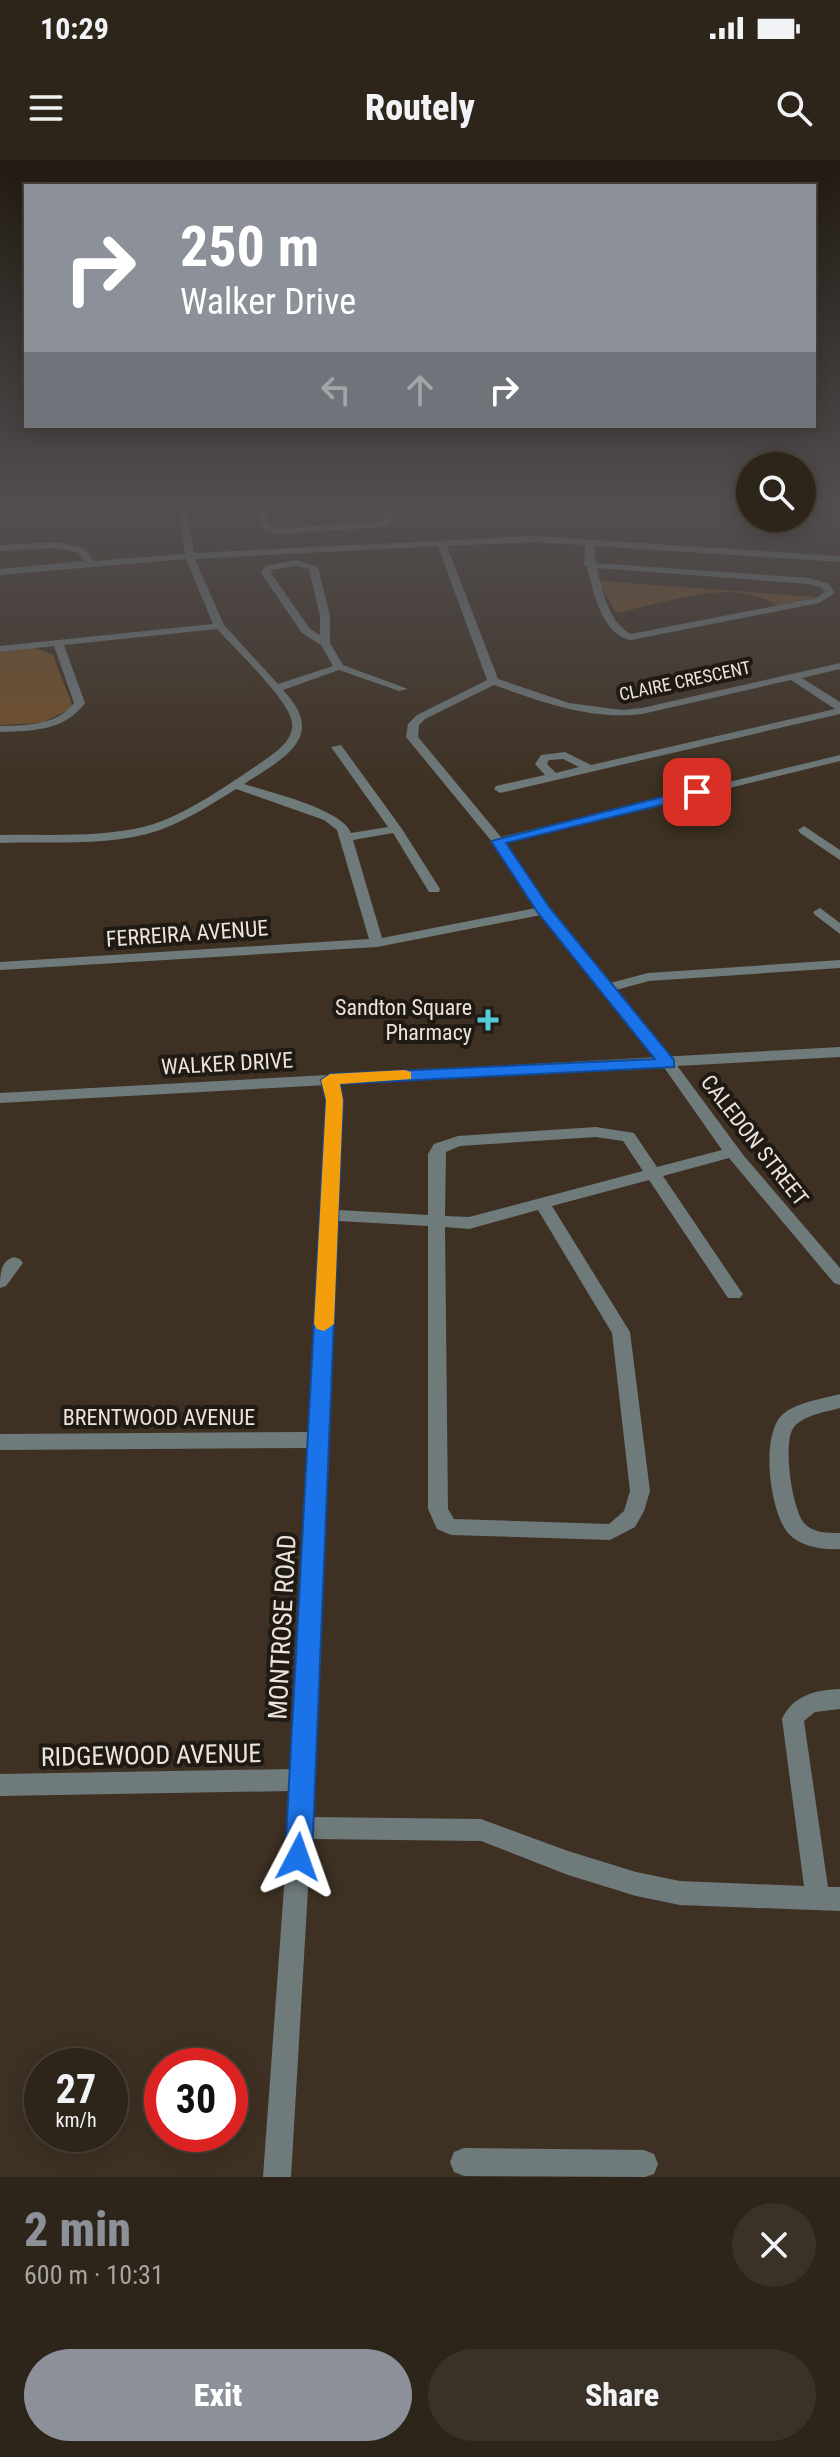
<!DOCTYPE html>
<meta charset="utf-8">
<style>
body{margin:0;font-family:"Roboto Condensed",sans-serif;background:#3a3127;color:#f1f3f6;height:100vh;display:flex;flex-direction:column;font-size:30px;white-space:nowrap}
*{box-sizing:border-box;margin:0}
p{font-size:26px;color:#a7a5a2}
.icon{flex:none;width:44px;height:44px;fill:none;stroke:currentColor;stroke-width:2;stroke-linecap:round;stroke-linejoin:round}
.map{position:relative;height:2017px;overflow:hidden}
.drawer{display:flex;flex-direction:column;background:#2e251a;flex:1}
.drawer>*{flex:none}
.banner{position:absolute;left:24px;top:24px;width:792px;height:244px;border-radius:0px;box-shadow:0 4px 20px #0003,0 0 0 2px #494239;background:#8c9099;color:#fff;overflow:hidden}
.fabs{position:absolute;left:736px;top:292px;display:grid;gap:16px}
.fabs a{display:grid;place-items:center;width:80px;height:80px;border-radius:50%;background:#2e251a;box-shadow:0 4px 20px #0003,0 0 0 2px #494239;font-size:40px}
.speed{position:absolute;left:24px;top:1888px;display:flex;gap:16px;font-size:40px;font-weight:700;text-align:center}
.speed>*{display:grid;place-content:center;width:104px;height:104px;border-radius:50%;background:#2e251a;box-shadow:0 4px 20px #0003,0 0 0 2px #494239;line-height:1}
.speed small{font-size:20px;font-weight:400}
.speed .limit{border:12px solid #d22;background:#fff;color:#111}
.pin{position:absolute;display:grid;place-items:center;width:68px;height:68px;color:#fff;margin:-34px;border-radius:16px;box-shadow:0 4px 12px #0006}
.me{position:absolute;width:88px;margin:-44px;rotate:4deg;stroke-linejoin:round;filter:drop-shadow(0 0 6px #0008)}
.turn{display:flex;align-items:center;gap:28px;height:168px;padding:0 24px;font-size:36px}
.turn .icon{width:104px;height:104px;stroke-width:2.5}
.turn b{display:block;font-size:56px;line-height:68px}
.lanes{display:flex;align-items:center;height:76px;padding:0 24px;background:#0003;justify-content:center;gap:40px;direction:ltr}
.lanes .off{opacity:.35}
.round{display:grid;place-items:center;flex:none;width:84px;height:84px;border-radius:42px;background:#3a3127}
.head{display:flex;align-items:center;justify-content:space-between;height:136px;padding:0 24px}
h1{font-size:48px;font-weight:800;line-height:60px;color:#8c9099}
.primary-button{display:flex;gap:16px;margin-top:auto;padding:16px 24px}
.primary-button a{flex:1;height:92px;border-radius:48px;background:#8c9099;color:#fff;font-size:32px;font-weight:800;line-height:92px;text-align:center}
.primary-button a+a{background:#3a3127;color:#f1f3f6}
.status{display:flex;justify-content:space-between;align-items:center;height:56px;padding:0 40px;background:#2e251a;direction:ltr}
.status svg{height:22px;fill:currentColor}
header{display:flex;justify-content:space-between;align-items:center;height:104px;padding:0 24px;background:#2e251a;font-size:36px;font-weight:800}
.map>svg:first-child{display:block}
.green{fill:#745028}
.lines{fill:none;stroke-linecap:round;stroke-linejoin:round}
.minor{fill:#6f7a7b;fill-rule:evenodd}
.tertiary{fill:#6f7a7b;fill-rule:evenodd}
.route{fill:#1a73e8;stroke:#114b97;stroke-width:2}
.slow{fill:#f59e0b}
.poi-dot{fill:#52ccd6;stroke:#201a14;stroke-width:3}
.labels{text-anchor:middle;stroke-width:8;stroke-linejoin:round;paint-order:stroke}
.far-street-label{font-size:18px;fill:#ece3da;stroke:#201a14}
.street-label{font-size:22px;fill:#ece3da;stroke:#201a14}
.poi-label{font-size:22px;fill:#ece3da;stroke:#201a14;text-anchor:end}
.near-street-label{font-size:26px;fill:#ece3da;stroke:#201a14}
</style>
<div class="status"><b>10:29</b><svg viewBox="0 0 49 12"><path d="M0 12V9h3v3zM5 12V6h3v6zM10 12V3h3v9zM15 12V0h3v12zM26 1h20v11H26zM47 4h2v5h-2z"/></svg></div>
<header><svg class="icon" aria-label="menu" viewBox="0 0 24 24"><path d="M4 6h16M4 12h16M4 18h16"/></svg>Routely<svg class="icon" aria-label="search" viewBox="0 0 24 24"><circle cx="10" cy="10" r="6"/><path d="M15 15l6 6"/></svg></header>
<div class="map">
<svg width="840" height="2017" viewBox="0 0 840 2017">
<rect width="100%" height="100%" fill="#3e3123"/>
<path class="green" d="M598,421l220,16 -40,9c-46,-30 -111,-3 -162,7z
M36,488l17,7 19,49 -2,5 -28,14 -42,2v-73z"/>
<g class="lines">
<path class="minor" d="M178,347h8l8,46 340,-17 306,20v6l-246,-16 2,17 214,15 19,6 6,9 -16,10 -188,37c-29,-5 -38,-48 -44,-73l-3,-2 1,-20 -51,-3 -87,4 51,133 71,24 53,7 20,-2 198,-45v6l-38,9 38,24v12l-340,79 -6,-4 2,-3 49,-11 -10,-11 6,-9 24,-3 26,13 244,-56 -44,-29 -149,34c-53,6 -99,-12 -148,-29l-69,34 -6,6 -1,12 83,100 339,-82v6l-335,82 44,65 61,75 38,-10 192,-13v8l-191,13 -33,9 57,70 71,96 96,112v17l-6,-2 -105,-125 -66,18 77,114 3,4 -3,4h-12l-79,-118 -97,26 78,126 20,159 -6,20 -9,16 -25,13 -159,-5 -14,-6 -9,-20v-283l-90,-5 -26,596 169,2 87,32 68,21 44,9 124,5 -22,-167c11,-24 34,-29 58,-30v20l-25,3 -11,9 24,166h12v24l-160,-6 -44,-9 -68,-21 -87,-34 -170,-2 -20,338h-28l28,-386 -291,5v-22l292,-5 17,-321 -309,2v-16l310,-2 17,-332 -5,-20 3,-3h10l8,23 -5,110 90,5v-61l6,-10 24,-8 138,-9 38,6 23,34 65,-17 -59,-84 -122,-151 -164,32 -377,23v-8l369,-23 -32,-109 -13,-10 -88,-31c-24,15 -49,31 -76,41 -50,17 -108,11 -160,13v-8c48,-1 100,3 147,-9 37,-10 81,-41 112,-62 14,-10 35,-22 33,-41 -1,-21 -58,-75 -75,-94l-153,16 21,58c-21,28 -52,28 -85,29v-6c28,-1 56,0 74,-23l-20,-57 -54,6v-6l213,-22 -27,-65 -186,16v-6l84,-8 -5,-8 -22,-5 -57,3v-6l57,-3 29,7 7,12 92,-7zM438,386l49,134 -70,35 -9,9 -2,13 87,106 43,65 -154,30 -29,-98 40,-7 36,59h10l1,-3 -38,-60 -61,-84 -10,2 57,80 -37,6c-9,-24 -82,-41 -107,-49 40,-26 84,-47 39,-94l56,-20 60,21 9,-2 -65,-24 -13,-22v-27l-12,-49 -22,-7 -31,6 -4,7 41,60 19,12 12,21 -55,18 -54,-59 -29,-66zM296,406l13,3 11,47v19l-10,-6 -39,-56 1,-3zM597,408l212,16 13,4 3,4 -9,6 -185,36c-21,-10 -29,-43 -34,-66zM563,599l16,8 -23,6 -9,-9 2,-4zM596,977l27,4 20,30 -174,46 -24,-1 1,-64 14,-6zM538,1050l74,123 18,158 -6,20 -15,13 -155,-5 -6,-10 -3,-282 24,2z
M257,347h8l3,18 9,3 105,-6 3,-15h8v13l-8,7 -108,7 -16,-5z
M804,666l36,24v10l-40,-27 -2,-3z
M820,748l20,15v11l-25,-19 -2,-3z
M14,1097l6,2 3,4 -17,23 -6,2c0,-13 0,-27 14,-31z
M840,1234v14c-14,4 -36,7 -46,19 -12,14 -2,84 11,97 9,9 22,9 35,9v16c-17,1 -40,-2 -52,-16 -18,-21 -28,-97 -6,-118 14,-13 40,-16 58,-21z
M464,1988l180,2 10,4 4,10 -4,10 -9,3 -181,-1 -10,-4 -4,-10 4,-10z"/>
<path class="tertiary" d="M840,887v10l-840,46v-10z"/>
</g>
<linearGradient id="sky" x2="0" y2="1"><stop stop-color="#221b13"/><stop offset="0.55" stop-color="#524e50"/><stop offset="1" stop-color="#524e50" stop-opacity="0"/></linearGradient>
<rect width="840" height="629" fill="url(#sky)"/>
<path class="route" d="M697,628l7,4 -2,3 -196,48 43,64 125,153v7l-334,17 3,16 -31,757 -4,9 -10,4 -9,-4 -4,-9 41,-757 -5,-20 9,-6 325,-15 -117,-146 -47,-72z"/>
<path class="slow" d="M405,910l6,2v7l-71,5 3,16 -9,224 -10,7 -7,-2 -3,-5 12,-224 -5,-20 9,-6z"/>
<path class="poi-dot" d="M484 848h8v8h8v8h-8v8h-8v-8h-8v-8h8z"/>
<g class="labels">
<g class="far-street-label">
<text transform="translate(685 521) rotate(-12)" y="6">CLAIRE CRESCENT</text>
</g>
<g class="street-label">
<text transform="translate(187 773) rotate(-4)" y="8">FERREIRA AVENUE</text>
<text transform="translate(227 903) rotate(-3)" y="8">WALKER DRIVE</text>
<text transform="translate(755 980) rotate(52)" y="8">CALEDON STREET</text>
<text x="159" y="1265">BRENTWOOD AVENUE</text>
</g>
<g class="poi-label">
<text x="472" y="855">Sandton Square<tspan x="472" dy="25">Pharmacy</tspan></text>
</g>
<g class="near-street-label">
<text transform="translate(282 1467) rotate(-87)" y="9">MONTROSE ROAD</text>
<text transform="translate(151 1595) rotate(-1)" y="9">RIDGEWOOD AVENUE</text>
</g>
</g>
</svg>
<div class="fabs">
<a><svg class="icon" aria-label="search" viewBox="0 0 24 24"><circle cx="10" cy="10" r="6"/><path d="M15 15l6 6"/></svg></a>
</div>
<div class="speed"><div>27<small>km/h</small></div><div class="limit">30</div></div>
<div class="pin" style="left:697px;top:632px;background:#d93025"><svg class="icon" aria-label="arrive" viewBox="0 0 24 24"><path d="M6 21V4h12l-3 4 3 4H6"/></svg></div>
<svg class="me" style="left:298px;top:1697px" viewBox="-20 -20 40 40"><path d="M0-17L14 15 0 8-14 15z" fill="#1a73e8" stroke="#fff" stroke-width="4"/></svg>
<div class="banner">
<div class="turn"><svg class="icon" aria-label="right" viewBox="0 0 24 24"><path d="M7 20v-9h11M14 6l5 5-5 5"/></svg><div><b>250 m</b>Walker Drive</div></div>
<div class="lanes"><svg class="icon off" aria-label="left" viewBox="0 0 24 24"><path d="M17 20v-9H6M10 6l-5 5 5 5"/></svg><svg class="icon off" aria-label="ahead" viewBox="0 0 24 24"><path d="M12 20V5M6 11l6-6 6 6"/></svg><svg class="icon" aria-label="right" viewBox="0 0 24 24"><path d="M7 20v-9h11M14 6l5 5-5 5"/></svg></div>
</div>
</div>
<section class="drawer">
<div class="head"><div><h1>2 min</h1><p>600 m · 10:31</p></div><a class="round"><svg class="icon" aria-label="close" viewBox="0 0 24 24"><path d="M6 6l12 12M18 6L6 18"/></svg></a></div>
<div class="primary-button"><a>Exit</a><a>Share</a></div>
</section>
